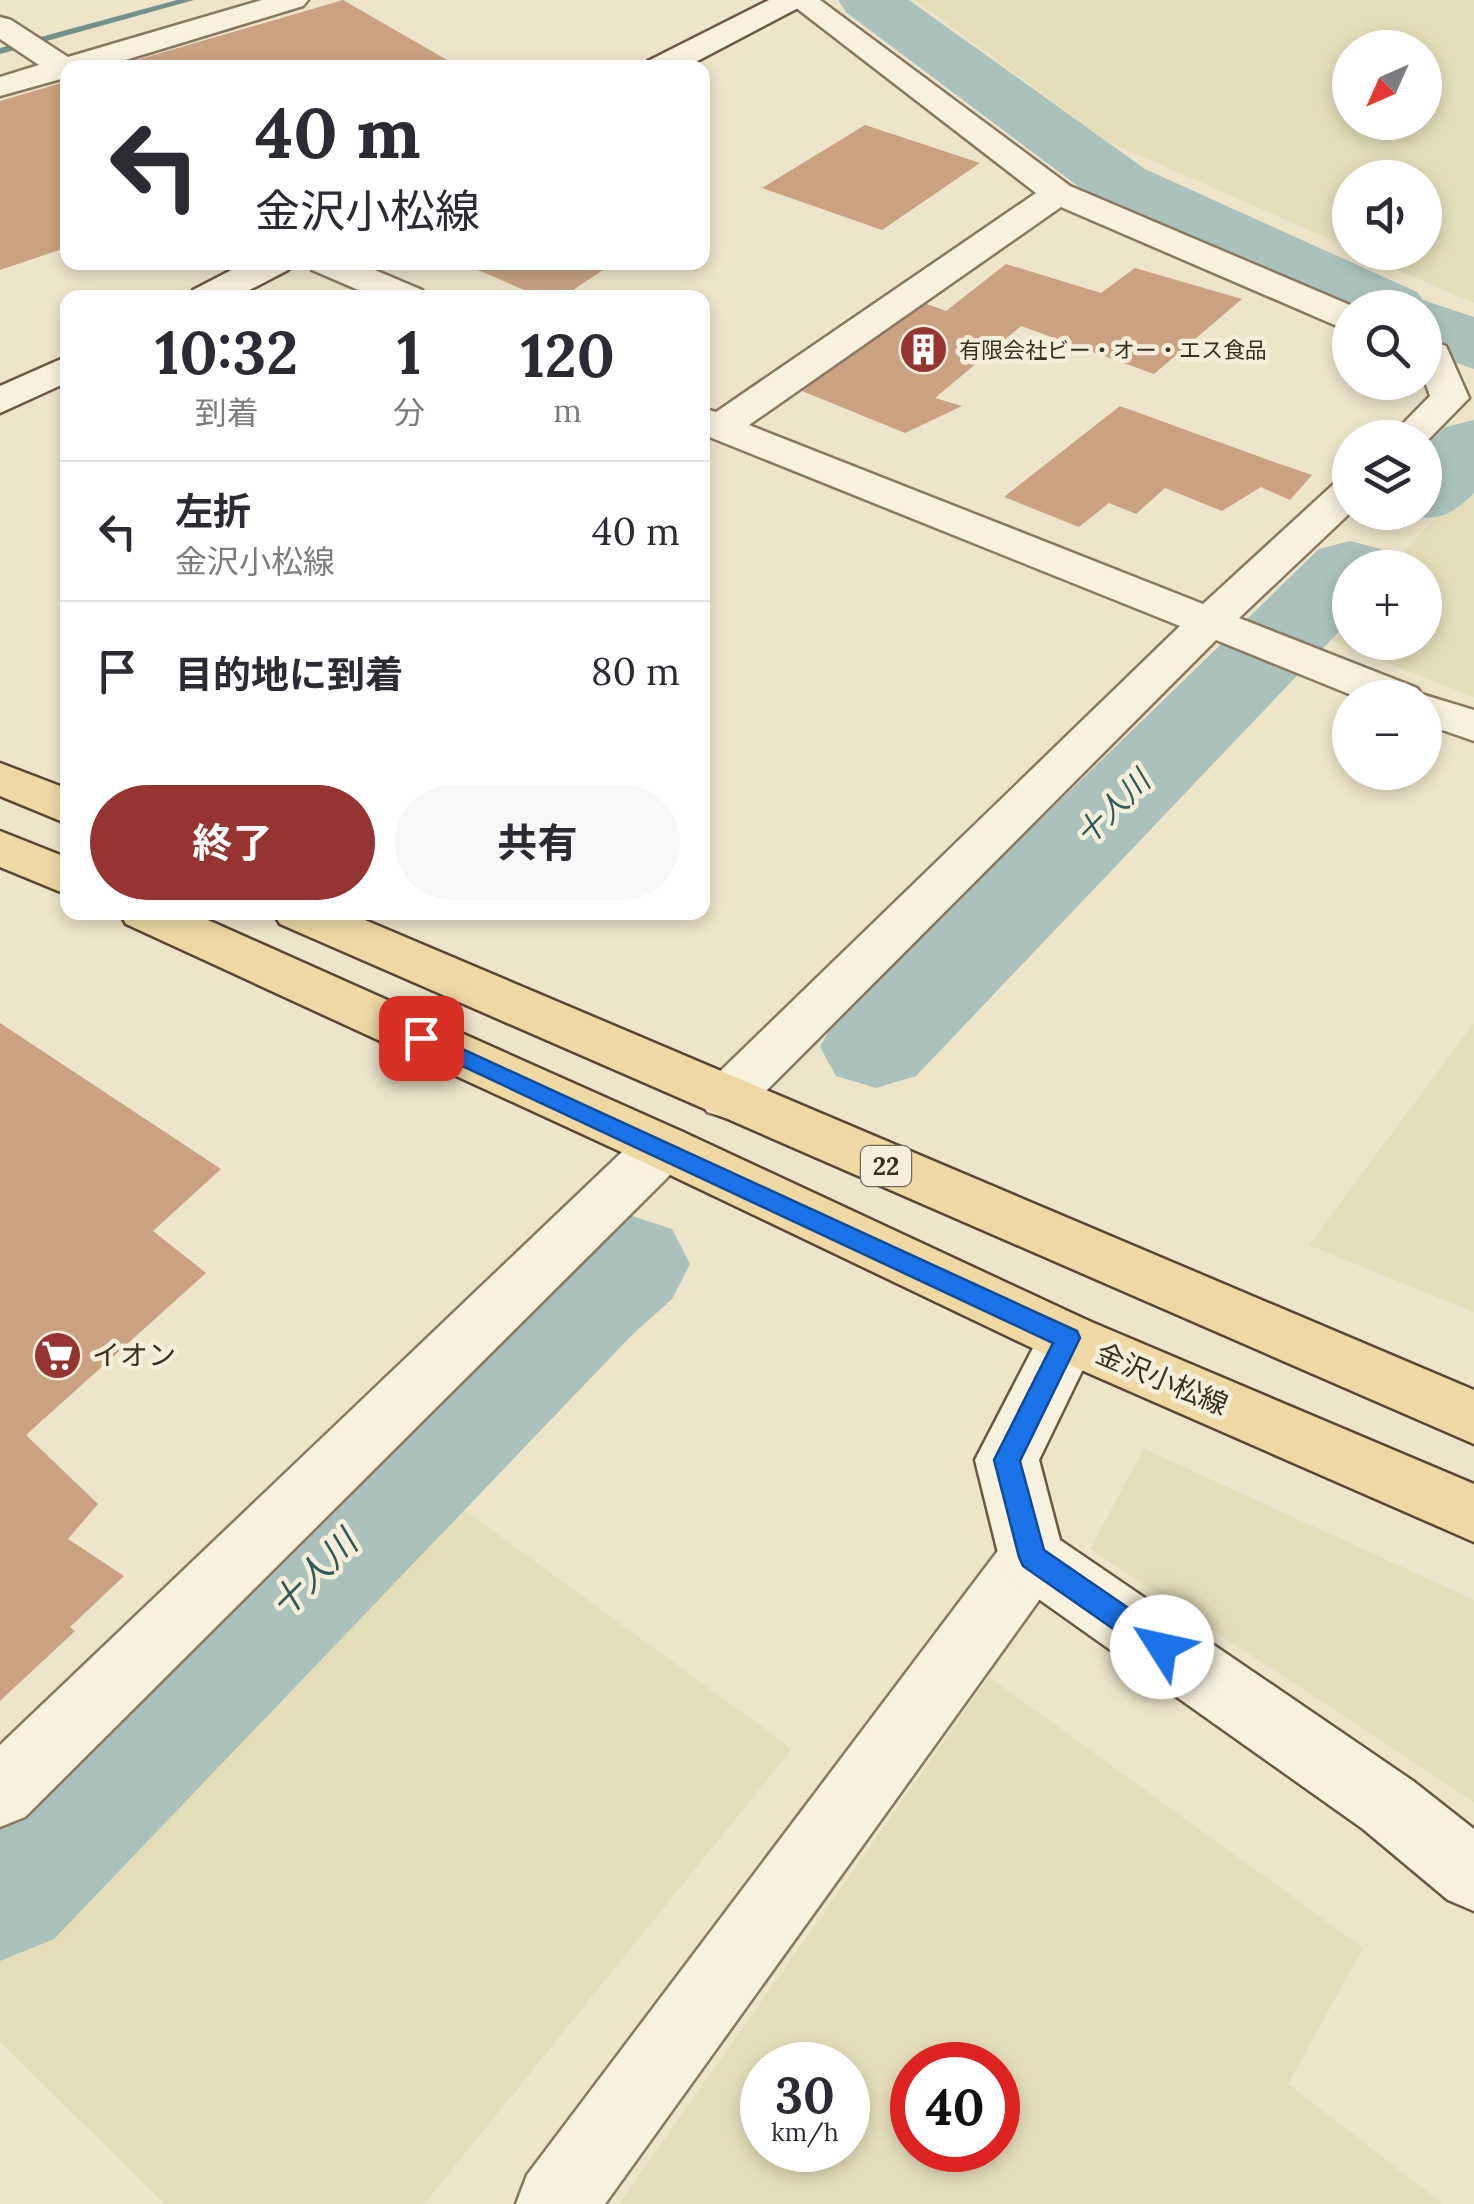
<!DOCTYPE html>
<html lang="ja">
<meta charset="utf-8">
<style>
body{margin:0;font-family:Lora,"Noto Sans JP",serif;background:#f7f7f7;color:#2b2b33;height:100vh;display:flex;flex-direction:column;font-size:38px;white-space:nowrap}
*{box-sizing:border-box;margin:0}
p{font-size:32px;color:#7c7c81}
.icon{flex:none;width:55px;height:55px;fill:none;stroke:currentColor;stroke-width:2;stroke-linecap:round;stroke-linejoin:round}
.map{position:relative;flex:1;overflow:hidden}
.sheet{position:absolute;left:60px;top:290px;width:650px;height:630px;display:flex;flex-direction:column;background:#fff;border-radius:20px;box-shadow:0 5px 15px #0003}
.sheet>*{flex:none}
.hud{position:absolute;left:60px;top:60px;width:650px;height:210px;border-radius:20px;box-shadow:0 5px 15px #0003;background:#fff;color:#2b2b33;overflow:hidden}
.needle{width:65px;rotate:225deg}
.fabs{position:absolute;left:1332px;top:30px;display:grid;gap:20px}
.fabs a{display:grid;place-items:center;width:110px;height:110px;border-radius:50%;background:#fff;box-shadow:0 5px 15px #0003;font-size:50px}
.speed{position:absolute;left:740px;top:2042px;display:flex;gap:20px;font-size:50px;font-weight:700;text-align:center}
.speed>*{display:grid;place-content:center;width:130px;height:130px;border-radius:50%;background:#fff;box-shadow:0 5px 15px #0003;line-height:1}
.speed small{font-size:25px;font-weight:400}
.speed .limit{border:15px solid #d22;background:#fff;color:#111}
.pin{position:absolute;display:grid;place-items:center;width:85px;height:85px;color:#fff;margin:-42px;border-radius:20px;box-shadow:0 5px 15px #0006}
.me{position:absolute;width:110px;margin:-55px;rotate:305deg;stroke-linejoin:round;filter:drop-shadow(0 0 8px #0008)}
.turn{display:flex;align-items:center;gap:35px;height:210px;padding:0 30px;font-size:45px}
.turn .icon{width:130px;height:130px;stroke-width:2.5}
.turn b{display:block;font-size:70px;line-height:85px}
.eta{display:flex;justify-content:space-evenly;align-items:center;height:170px;text-align:center}
.eta b{font-size:60px;font-weight:700;line-height:70px}
.action{display:flex;gap:20px;margin-top:auto;padding:20px 30px}
.action a{flex:1;height:115px;border-radius:60px;background:#963431;color:#fff;font-size:40px;font-weight:700;line-height:115px;text-align:center}
.action a+a{background:#f7f7f7;color:#2b2b33}
ul{padding:0;list-style:none}
li{display:flex;align-items:center;gap:30px;height:140px;padding:0 30px;border-top:2px solid #e1e1e2}
li div{flex:1}
li b{display:block;font-size:38px}
li em{font-style:normal}
.map>svg:first-child{display:block}
.farmland{fill:#e3ddb8;fill-rule:evenodd}
.lines{fill:none;stroke-linecap:round;stroke-linejoin:round}
.stream{fill:#71918a;fill-rule:evenodd}
.river{fill:#abc2bc;fill-rule:evenodd}
.building{fill:#caa282}
.street-casing{stroke:#8a775f;stroke-width:5}
.secondary-casing{stroke:#6c5842;stroke-width:5}
.primary-casing{stroke:#584533;stroke-width:5}
.street{fill:#f8f1de;fill-rule:evenodd}
.secondary{fill:#f8f1de;fill-rule:evenodd}
.primary{fill:#eed9a5;fill-rule:evenodd}
.route{fill:#1a73e8;stroke:#114b97;stroke-width:2.5}
.labels{text-anchor:middle;stroke-width:9;stroke-linejoin:round;paint-order:stroke}
.far-poi-label{font-size:22px;fill:#3b2f22;stroke:#f5eeda;text-anchor:start}
.shield{fill:#f5eeda;stroke:#736859;stroke-width:2.5}
.shield-label{font-size:25px;font-weight:bold;fill:#3b2f22}
.poi-label{font-size:28px;fill:#3b2f22;stroke:#f5eeda;text-anchor:start}
.street-label{font-size:28px;fill:#3b2f22;stroke:#f5eeda}
.water-label{font-size:30px;font-style:italic;fill:#325a58;stroke:#f5eeda}
.near-water-label{font-size:35px;font-style:italic;fill:#325a58;stroke:#f5eeda}
</style>
<div class="map">
<svg width="1474" height="2204" viewBox="0 0 1474 2204">
<rect width="100%" height="100%" fill="#ede4ca"/>
<path class="farmland" d="M915,0h559v303l-115,-50 66,-1v-74h-75v70l-243,-107zM1350,48h75v74h-75z
M1474,477v220l-151,-60 27,-29v34h75v-74l-36,-1z
M1474,1023v289l-165,-67z
M1144,1449l330,151v202l-384,-253z
M449,1499l343,250 -368,455h-259l-165,-162v-86z
M989,1677l374,271 -75,136 155,120h-824zM762,2065h86v85h-86zM998,2065v85h-86v-85z"/>
<g class="lines">
<path class="stream" d="M177,0h17l-194,54v-6z"/>
<path class="river" d="M838,0h71l236,169 272,123 6,8 51,17v52l-49,-17v-44h-75v10l-255,-119 -248,-186z
M1474,420v73c-27,27 -41,29 -78,19h29v-65l20,-20z
M1350,541l31,8 13,19h-44v52l-434,456 -40,12 -40,-12 -16,-29 16,-29 483,-469z
M629,1215l43,14 18,35 -18,35 -40,36 -578,604 -54,22v-181l544,-515 42,-36z"/>
</g>
<path class="building" d="M343,0l118,68h-344l-1,-2z
M68,81v166l-68,23v-169z
M865,125l115,38 -98,67 -120,-42z
M459,262h156l-54,36h-18z
M1006,264l95,29 34,-25 107,31 -88,75 -133,-48 -86,72 27,8 -57,27 -103,-42 117,-90 27,10z
M1120,406l157,57 35,12 -22,25 -29,-13 -39,24 -57,-23 -29,26 -27,-11 -30,24 -75,-30z
M0,1023l221,146 -68,62 53,42 -180,162 72,69 -30,35 56,37 -54,51 5,4 -75,70z"/>
<g class="lines">
<defs>
<path id="street" d="M262,0h46l-5,6 -204,62h-31v9l-68,19v-19l39,-12 -39,-26v-22l11,3 57,37z
M786,0h34l250,186 287,122h-7v21l-13,-3 -276,-119 -312,218 454,179 133,-122 14,-3 1,33 -112,106 178,70 4,6 53,16v31l-49,-17v-26h-66l-143,-58 -471,472 -19,6 -19,-6 -8,-14 8,-14 473,-458 -478,-192v-26l14,4 320,-219z
M308,262h48l66,28 5,8h-50l-65,-28z
M1425,339l21,7 23,52 -44,45v-5h-36l41,-42 -5,-14z
M663,1126l20,6 8,15 -8,15 -658,655 -25,10v-82l643,-613z
M1032,1528l23,8 10,21 -10,21 -450,626h-89l11,-29 482,-639z"/>
<path id="secondary" d="M769,0h38l-5,6 -118,62h-40l4,-7z
M247,262h45l-4,8 -54,28h-46l5,-8z
M68,356v26l-68,31v-27z
M1068,1313l21,8 9,17 -59,122 21,80 353,241 61,48v82l-26,-11 -85,-71 -354,-251 -10,-21 -24,-97 72,-139z"/>
<path id="primary" d="M0,763l68,26v35l-68,-28z
M0,831l68,27v37l-68,-28z
M119,912h71l493,220 406,189 385,163v58l-427,-187 -404,-193 -517,-238z
M273,912h73l1128,478v54l-1194,-520z"/>
</defs>
<use href="#street" class="street-casing"/>
<use href="#secondary" class="secondary-casing"/>
<use href="#primary" class="primary-casing"/>
<use href="#street" class="street"/>
<use href="#secondary" class="secondary"/>
<use href="#primary" class="primary"/>
</g>
<path class="route" d="M421,1030l656,301 3,7 -60,123 24,89 128,88 4,9 -4,9 -10,4 -10,-4 -129,-90 -4,-9 -25,-97 59,-117 -640,-300 -3,-5z"/>
<defs>
<symbol id="building-disc" viewBox="-11 -11 22 22"><circle r="9.5" fill="#963431" stroke="#f5eeda"/><path d="M-4-6H4V6H1V3H-1V6H-4ZM-2.5-4.3h1.7v1.8h-1.7ZM.8-4.3h1.7v1.8H.8ZM-2.5-1h1.7V.8h-1.7ZM.8-1h1.7V.8H.8Z" fill="#fff"/></symbol>
<symbol id="supermarket-disc" viewBox="-11 -11 22 22"><circle r="9.5" fill="#963431" stroke="#f5eeda"/><path d="M-6-5.5h2.5l.6 2H6L4.5 2H-2.5L-4.4-4H-6ZM-1.5 3.2a1.3 1.3 0 1 0 .1 0ZM3 3.2a1.3 1.3 0 1 0 .1 0Z" fill="#fff"/></symbol>
</defs>
<g fill-rule="evenodd">
<use href="#building-disc" x="896" y="322" width="55" height="55"/>
<use href="#supermarket-disc" x="30" y="1328" width="55" height="55"/>
</g>
<g class="labels">
<g class="far-poi-label">
<text x="959" y="358">有限会社ビー・オー・エス食品</text>
</g>
<rect class="shield" x="861" y="1146" width="50" height="40" rx="8"/>
<g class="shield-label">
<text x="886" y="1175">22</text>
</g>
<g class="poi-label">
<text x="92" y="1365">イオン</text>
</g>
<g class="street-label">
<text transform="translate(1162 1379) rotate(23)" y="10">金沢小松線</text>
</g>
<g class="water-label">
<text transform="translate(1113 808) rotate(-45)" y="10">十人川</text>
</g>
<g class="near-water-label">
<text transform="translate(314 1574) rotate(-45)" y="12">十人川</text>
</g>
</g>
</svg>
<div class="fabs">
<a><svg class="needle" viewBox="-14 -14 28 28"><path d="M0-13l5 13h-10z" fill="#e53935"/><path d="M0 13l5-13h-10z" fill="#7c7c81"/></svg></a>
<a><svg class="icon" aria-label="sound" viewBox="0 0 24 24"><path d="M4 9h4l5-4v14l-5-4H4zM17 9q2 3 0 6"/></svg></a>
<a><svg class="icon" aria-label="search" viewBox="0 0 24 24"><circle cx="10" cy="10" r="6"/><path d="M15 15l6 6"/></svg></a>
<a><svg class="icon" aria-label="layers" viewBox="0 0 24 24"><path d="M12 4l9 5-9 5-9-5zM3 14l9 5 9-5"/></svg></a>
<a>+</a>
<a>−</a>
</div>
<div class="speed"><div>30<small>km/h</small></div><div class="limit">40</div></div>
<div class="pin" style="left:421px;top:1038px;background:#d93025"><svg class="icon" aria-label="arrive" viewBox="0 0 24 24"><path d="M6 21V4h12l-3 4 3 4H6"/></svg></div>
<svg class="me" style="left:1162px;top:1647px" viewBox="-20 -20 40 40"><circle r="19" fill="#fff"/><path d="M0-13L10 11 0 6-10 11z" fill="#1a73e8"/></svg>
<div class="hud">
<div class="turn"><svg class="icon" aria-label="left" viewBox="0 0 24 24"><path d="M17 20v-9H6M10 6l-5 5 5 5"/></svg><div><b>40 m</b>金沢小松線</div></div>
</div>
<section class="sheet">
<div class="eta">
<div><b>10:32</b><p>到着</p></div>
<div><b>1</b><p>分</p></div>
<div><b>120</b><p>m</p></div>
</div>
<ul>
<li><svg class="icon" aria-label="left" viewBox="0 0 24 24"><path d="M17 20v-9H6M10 6l-5 5 5 5"/></svg><div><b>左折</b><p>金沢小松線</p></div><em>40 m</em></li>
<li><svg class="icon" aria-label="arrive" viewBox="0 0 24 24"><path d="M6 21V4h12l-3 4 3 4H6"/></svg><div><b>目的地に到着</b></div><em>80 m</em></li>
</ul>
<div class="action"><a>終了</a><a>共有</a></div>
</section>
</div>
